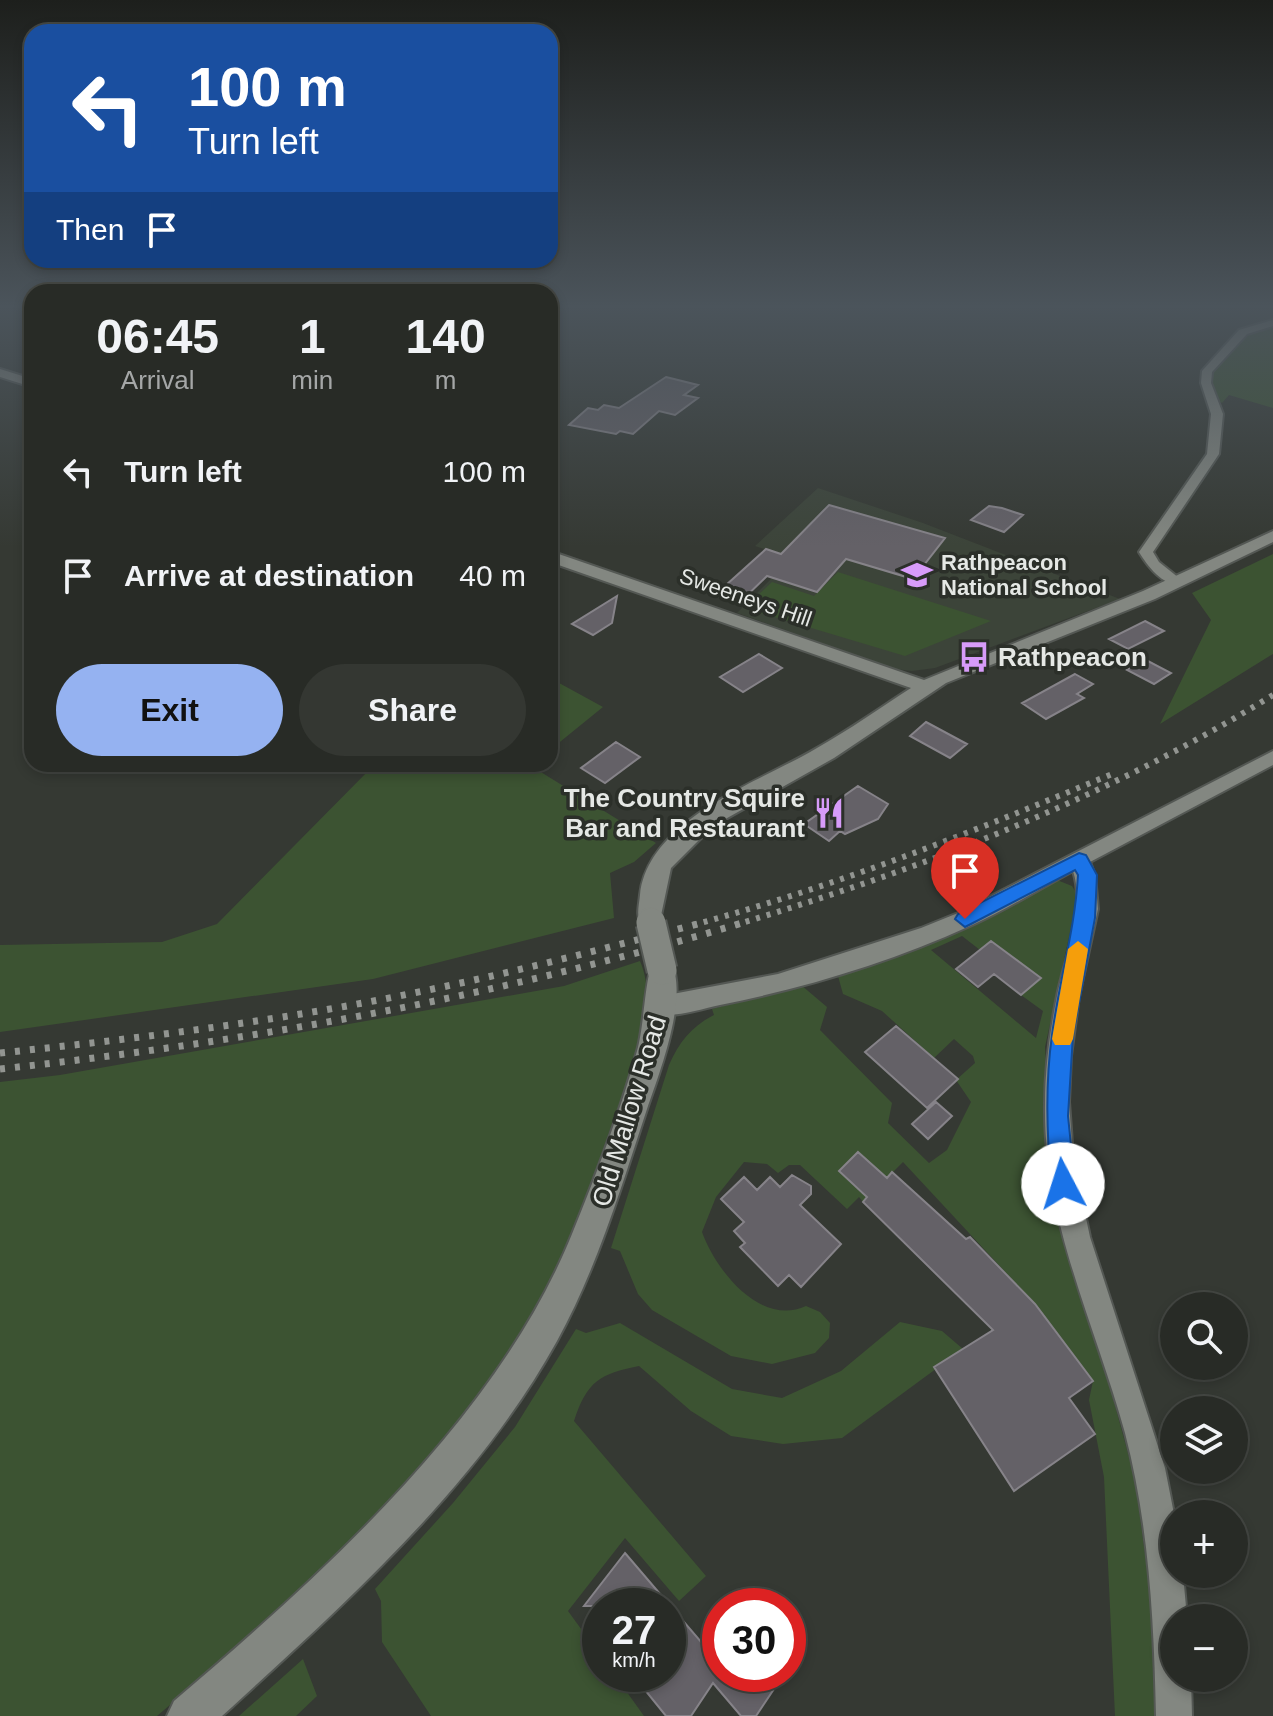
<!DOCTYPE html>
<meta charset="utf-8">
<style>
body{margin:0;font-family:Helvetica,sans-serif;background:#343732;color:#f1f3f6;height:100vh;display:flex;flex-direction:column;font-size:30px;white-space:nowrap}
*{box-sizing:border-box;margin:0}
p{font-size:26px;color:#a5a7a7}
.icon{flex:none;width:44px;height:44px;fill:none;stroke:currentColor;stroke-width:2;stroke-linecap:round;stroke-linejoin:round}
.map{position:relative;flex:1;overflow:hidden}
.panel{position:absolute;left:24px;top:284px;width:534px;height:488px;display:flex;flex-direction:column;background:#282b26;border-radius:24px;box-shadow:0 4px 12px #0003,0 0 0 2px #444743}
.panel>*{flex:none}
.top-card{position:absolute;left:24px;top:24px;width:534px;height:244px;border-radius:24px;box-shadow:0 4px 12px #0003,0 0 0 2px #444743;background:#1a4fa0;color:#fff;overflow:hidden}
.buttons{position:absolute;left:1160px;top:1292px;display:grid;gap:16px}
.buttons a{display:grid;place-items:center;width:88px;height:88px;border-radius:50%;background:#282b26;box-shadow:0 4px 12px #0003,0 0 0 2px #444743;font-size:40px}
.speed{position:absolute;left:582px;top:1588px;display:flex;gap:16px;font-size:40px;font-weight:700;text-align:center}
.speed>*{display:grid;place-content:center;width:104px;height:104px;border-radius:50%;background:#282b26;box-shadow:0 4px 12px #0003,0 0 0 2px #444743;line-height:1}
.speed small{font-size:20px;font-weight:400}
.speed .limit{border:12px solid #d22;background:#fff;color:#111}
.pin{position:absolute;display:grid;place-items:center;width:68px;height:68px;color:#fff;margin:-82px -34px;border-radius:50% 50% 50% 0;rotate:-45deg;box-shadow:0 0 8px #0007}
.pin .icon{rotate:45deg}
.me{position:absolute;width:88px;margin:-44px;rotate:355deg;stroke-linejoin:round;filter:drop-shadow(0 0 6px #0008)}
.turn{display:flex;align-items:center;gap:28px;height:168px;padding:0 32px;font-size:36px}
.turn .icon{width:104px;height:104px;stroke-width:2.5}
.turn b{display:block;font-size:56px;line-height:68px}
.then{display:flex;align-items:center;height:76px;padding:0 32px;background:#0003;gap:16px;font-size:30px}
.eta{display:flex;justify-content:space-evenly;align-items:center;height:136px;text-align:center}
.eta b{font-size:48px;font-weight:700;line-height:56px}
.cta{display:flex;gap:16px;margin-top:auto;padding:16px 32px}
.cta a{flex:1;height:92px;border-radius:48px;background:#95b2f1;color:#111;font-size:32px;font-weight:700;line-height:92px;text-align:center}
.cta a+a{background:#343732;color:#f1f3f6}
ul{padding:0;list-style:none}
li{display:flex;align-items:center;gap:24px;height:104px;padding:0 32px}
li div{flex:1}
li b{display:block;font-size:30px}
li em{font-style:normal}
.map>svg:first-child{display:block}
.built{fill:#3c4439}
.green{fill:#3c5332;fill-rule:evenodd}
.building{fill:#646167;stroke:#868389;stroke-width:2}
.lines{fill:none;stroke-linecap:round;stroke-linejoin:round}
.minor-casing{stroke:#545854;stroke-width:4}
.tertiary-casing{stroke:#545854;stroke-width:4}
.minor{fill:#838781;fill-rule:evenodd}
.tertiary{fill:#838781;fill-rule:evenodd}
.rail-far1{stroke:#929591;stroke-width:6;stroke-dasharray:4 7;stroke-linecap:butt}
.rail{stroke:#929591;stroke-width:7;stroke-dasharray:5 10;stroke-linecap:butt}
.tertiary-bridge-far1-casing{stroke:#545854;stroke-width:26;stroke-linecap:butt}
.tertiary-bridge-casing{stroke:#545854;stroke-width:33;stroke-linecap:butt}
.tertiary-bridge-far1{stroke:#838781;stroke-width:22}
.tertiary-bridge{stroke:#838781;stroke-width:29}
.route{fill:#1a73e8;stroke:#114b97;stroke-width:2}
.slow{fill:#f59e0b}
.labels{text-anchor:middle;stroke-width:7;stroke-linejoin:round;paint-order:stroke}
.far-poi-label{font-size:22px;font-weight:bold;fill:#e5e8e5;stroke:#2b2f29;text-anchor:start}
.far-street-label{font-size:22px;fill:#e5e8e5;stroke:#2b2f29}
.poi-label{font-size:26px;font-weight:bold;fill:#e5e8e5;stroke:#2b2f29;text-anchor:start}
.street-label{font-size:26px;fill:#e5e8e5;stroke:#2b2f29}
</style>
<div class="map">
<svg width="1273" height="1716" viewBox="0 0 1273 1716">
<rect width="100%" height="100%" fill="#353933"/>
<path class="built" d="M818,488l105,35 197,76 -185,69 -23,3 -17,-2 -158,-56 55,-55 -37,-12z"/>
<path class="green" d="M1273,324v84l-44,-13 -7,8 -6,-4 -6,-27 33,-35z
M1273,554v100l-113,70 51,-104 -19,-27z
M838,572l153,49 -86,35 -161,-48 28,-26 42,14z
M550,678l53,29 -53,43z
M375,764h158l-2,2 125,77 -22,19 -24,11 4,45 -241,61 -373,53v-87l162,-3 55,-18z
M1057,880l15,6 6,10 -33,151 8,130 82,302 20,151 2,86h-42l-11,-239 -15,-77 4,-19 -58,-77 -132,-142 -40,40 -4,-5 -12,12 -47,-44h-11l-11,8 -11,-9 -23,-2 -28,35 -14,35c14,39 59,95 104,74l14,6 10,11 -1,15 -14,15 -43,11 -41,-8 -79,-46 -14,-16 -18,-43 -9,-3 58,-183c10,-23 23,-39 45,-50l-2,-6 89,-24 26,22 -7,23 72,73 -4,20 41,40 18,-13 24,-48 -15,-22 19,-17 -2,-7 -19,-17 -20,19 -52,-47 -39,-17 -5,-18 132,-50zM962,936l18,14 12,-9 48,37 -19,17 22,16 -7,27 -105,-88z
M640,961c21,49 -9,110 -26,157 -32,93 -66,183 -122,264 -88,125 -218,236 -335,334h-157v-634l60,-7 504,-89z
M900,1322l42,9 21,18 -121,89 -59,6 -52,-8 -40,-25 -52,-45c-39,8 -52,15 -65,55l132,155 -27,25 -54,-63 -57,73 32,44v19h14l30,42h-213l-49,-74 -1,-41 -6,-12 78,-86 62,-76 61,-98 10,4 34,-10 112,66 50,9 59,-27z
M303,1659l14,37 -21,20h-57z"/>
<path class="building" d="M666,377l32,8 -14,10 14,3 -23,17 -16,-4 -26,23 -13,-3 -4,3 -47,-9 19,-17 10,2 6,-5 15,3z
M829,505l116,33 -32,41 -67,-20 -29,33 -50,-16 -29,28 -23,-9 51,-46 15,5z
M989,506l13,2 21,7 -19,17 -33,-12z
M617,596l-5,27 -19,12 -21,-11z
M1145,621l19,10 -36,18 -19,-10z
M759,654l23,14 -39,24 -23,-15z
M1144,659l27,14 -17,11 -27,-14z
M1075,674l18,10 -16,10 7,4 -38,21 -24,-16z
M926,722l41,22 -17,14 -40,-22z
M616,742l24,15 -35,26 -24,-15z
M858,786l30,18 -10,15 -33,15 -5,-3 -11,10 -25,-17z
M991,941l50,37 -20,17 -27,-21 -16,13 -22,-18z
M896,1026l62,53 -31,29 -62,-56z
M936,1102l16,14 -24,23 -16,-15z
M858,1152l29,26 5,-6 74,67 4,-2 65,67 58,77 -24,17 26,36 -81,57 -80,-124 59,-37 -130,-128 4,-5 -28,-26z
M792,1175l19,11v8l-11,11 41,39 -40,43 -12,-12 -11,11 -38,-39 5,-4 -11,-12 10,-9 -23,-23 23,-22 13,13 13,-13 10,10z
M625,1553l95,111 -1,10h65l-28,42h-15l-28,-33 -22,33h-25l-34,-42h36v-68h-84z"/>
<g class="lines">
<defs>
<path id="minor" d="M1273,320v6l-26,8 -35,38 -1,11 12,31 -4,40 -66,98 6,10 25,20 -2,3c-18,2 -34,-18 -43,-33l68,-98 4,-40 -10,-31 1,-12 37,-41z
M1273,751v14l-183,97 5,14 3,33 -19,87 -8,60 -2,46 4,55 17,80 75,231 9,46v60h9l4,44h-13v60h17l1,38h-36c-2,-95 -7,-191 -31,-283 -30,-109 -82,-213 -80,-329 0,-36 5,-73 12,-108 8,-40 29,-85 16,-125 -34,18 -67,39 -103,55 -79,36 -165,62 -250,79 -19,4 -47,14 -66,8l-3,-7 3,-7 8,-3 116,-22 143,-46 37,-15z"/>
<path id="tertiary" d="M0,369l32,10v8l-32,-10z
M1273,531v11l-118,57 -209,84 -112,75 -121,68 -42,42 -12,57 -9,3 -9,-3c-5,-10 -2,-19 -1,-30 8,-76 120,-113 177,-147 32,-18 63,-40 94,-60l-361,-126v-11l374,129 219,-89z
M662,959l9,3c18,35 -12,112 -24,147 -26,79 -50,159 -90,232 -79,143 -206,257 -325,366l-10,9h-55l7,-15c147,-125 325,-285 398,-467 24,-59 48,-121 65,-183 7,-23 8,-74 16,-89z"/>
</defs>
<use href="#minor" class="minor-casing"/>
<use href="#tertiary" class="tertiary-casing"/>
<use href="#minor" class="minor"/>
<use href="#tertiary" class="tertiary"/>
<path class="rail-far1" d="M693,925c144,-39 282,-94 419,-151
M735,925c189,-57 370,-126 538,-230"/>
<path class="rail" d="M0,1053c144,-15 287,-33 428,-63 92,-19 182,-43 273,-67
M0,1069c251,-27 499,-73 742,-146"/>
<defs>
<path id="tertiary-bridge-far1" d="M650,918l2,7"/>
<path id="tertiary-bridge" d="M651,923l11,47"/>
</defs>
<use href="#tertiary-bridge-far1" class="tertiary-bridge-far1-casing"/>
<use href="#tertiary-bridge" class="tertiary-bridge-casing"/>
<use href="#tertiary-bridge-far1" class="tertiary-bridge-far1"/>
<use href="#tertiary-bridge" class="tertiary-bridge"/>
</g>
<linearGradient id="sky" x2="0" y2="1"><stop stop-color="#1d1f1c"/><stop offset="0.56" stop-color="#4b545b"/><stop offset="1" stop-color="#4b545b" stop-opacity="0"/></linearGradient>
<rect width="1273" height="547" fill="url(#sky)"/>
<path class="route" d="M1079,853l7,2 11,20 -2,43 -22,117 -5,81 7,68 -3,8 -9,3 -8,-3 -4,-8c-4,-50 -6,-99 1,-149 7,-54 23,-105 26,-160l-3,-5 -104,54 -6,3 -10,-8 3,-5z"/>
<path class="slow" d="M1078,941l10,8 -15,90 -3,6h-15l-3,-6 16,-90z"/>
<defs>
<symbol id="school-bare" viewBox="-9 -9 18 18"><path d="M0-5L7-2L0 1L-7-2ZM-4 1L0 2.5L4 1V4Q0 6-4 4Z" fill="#d79bf9" stroke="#2b2f29" stroke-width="2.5" paint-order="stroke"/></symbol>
<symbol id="bus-bare" viewBox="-9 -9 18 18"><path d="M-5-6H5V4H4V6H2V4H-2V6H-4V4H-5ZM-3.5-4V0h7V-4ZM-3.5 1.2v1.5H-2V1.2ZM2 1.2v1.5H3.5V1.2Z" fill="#d79bf9" stroke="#2b2f29" stroke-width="2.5" paint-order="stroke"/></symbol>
<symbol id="restaurant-bare" viewBox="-9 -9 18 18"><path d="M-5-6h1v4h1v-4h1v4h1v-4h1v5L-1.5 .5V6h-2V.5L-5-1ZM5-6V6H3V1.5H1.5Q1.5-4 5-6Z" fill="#d79bf9" stroke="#2b2f29" stroke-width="2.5" paint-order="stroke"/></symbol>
</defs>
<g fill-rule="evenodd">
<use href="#school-bare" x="895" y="553" width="44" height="44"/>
<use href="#bus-bare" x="952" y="635" width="44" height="44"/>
<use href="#restaurant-bare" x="807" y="791" width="44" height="44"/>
</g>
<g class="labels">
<g class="far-poi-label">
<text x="941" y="570">Rathpeacon<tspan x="941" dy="25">National School</tspan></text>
</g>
<g class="far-street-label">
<text transform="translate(746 597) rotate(19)" y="8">Sweeneys Hill</text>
</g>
<g class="poi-label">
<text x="998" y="666">Rathpeacon</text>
<text x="805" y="807" text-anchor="end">The Country Squire<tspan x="805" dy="30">Bar and Restaurant</tspan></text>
</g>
<g class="street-label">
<text transform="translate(629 1111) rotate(-73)" y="9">Old Mallow Road</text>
</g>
</g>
</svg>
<div class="buttons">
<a><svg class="icon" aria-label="search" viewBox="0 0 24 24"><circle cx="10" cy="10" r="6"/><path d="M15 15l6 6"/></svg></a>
<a><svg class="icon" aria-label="layers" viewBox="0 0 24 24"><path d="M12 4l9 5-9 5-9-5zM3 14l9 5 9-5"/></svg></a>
<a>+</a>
<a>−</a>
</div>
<div class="speed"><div>27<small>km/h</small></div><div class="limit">30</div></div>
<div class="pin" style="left:965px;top:919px;background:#d93025"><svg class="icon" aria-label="arrive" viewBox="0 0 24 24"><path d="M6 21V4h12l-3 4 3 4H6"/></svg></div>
<svg class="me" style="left:1063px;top:1184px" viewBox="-20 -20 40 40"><circle r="19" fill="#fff"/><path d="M0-13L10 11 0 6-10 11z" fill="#1a73e8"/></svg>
<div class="top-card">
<div class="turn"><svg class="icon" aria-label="left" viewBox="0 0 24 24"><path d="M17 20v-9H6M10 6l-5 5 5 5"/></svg><div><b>100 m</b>Turn left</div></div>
<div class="then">Then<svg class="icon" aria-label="arrive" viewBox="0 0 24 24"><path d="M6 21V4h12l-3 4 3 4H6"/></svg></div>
</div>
<section class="panel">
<div class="eta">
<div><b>06:45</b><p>Arrival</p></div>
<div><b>1</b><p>min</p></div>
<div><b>140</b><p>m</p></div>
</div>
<ul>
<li><svg class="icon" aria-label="left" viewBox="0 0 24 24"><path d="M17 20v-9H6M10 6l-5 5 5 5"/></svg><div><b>Turn left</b></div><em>100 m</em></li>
<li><svg class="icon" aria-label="arrive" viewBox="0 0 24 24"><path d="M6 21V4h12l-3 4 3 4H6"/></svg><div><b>Arrive at destination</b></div><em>40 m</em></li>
</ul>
<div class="cta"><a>Exit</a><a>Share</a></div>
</section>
</div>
